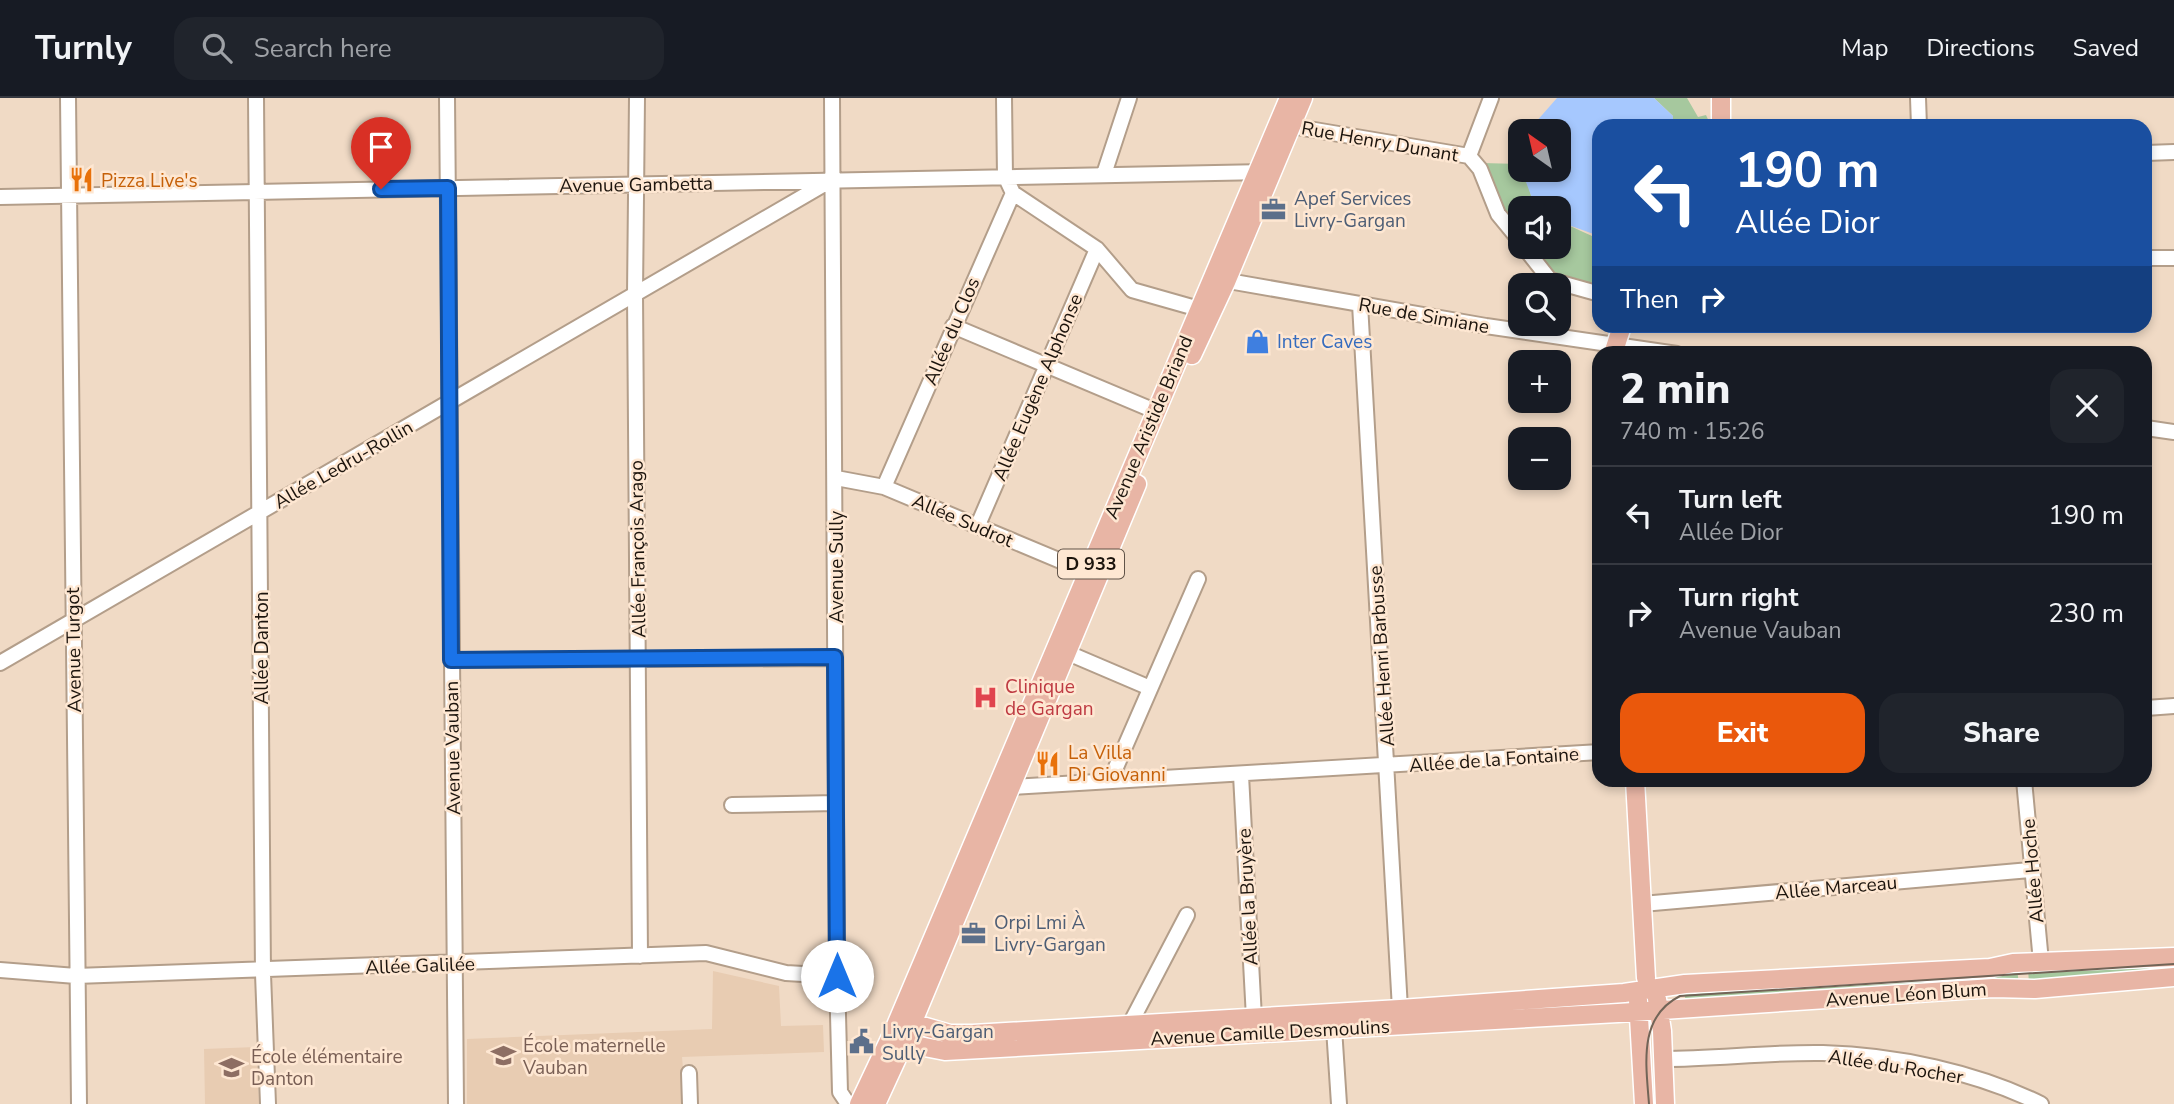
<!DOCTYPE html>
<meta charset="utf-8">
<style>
body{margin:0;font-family:"Nunito Sans",sans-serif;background:#20242c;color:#f1f3f6;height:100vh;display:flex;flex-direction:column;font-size:26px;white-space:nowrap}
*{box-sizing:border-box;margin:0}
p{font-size:23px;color:#9ea1a6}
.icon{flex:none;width:38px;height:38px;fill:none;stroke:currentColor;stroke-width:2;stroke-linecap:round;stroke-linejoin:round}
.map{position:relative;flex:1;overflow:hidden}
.sheet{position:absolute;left:1592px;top:248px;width:560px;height:441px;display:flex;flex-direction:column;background:#171b24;border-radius:21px;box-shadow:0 4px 10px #0003}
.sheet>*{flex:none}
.guide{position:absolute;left:1592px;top:21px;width:560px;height:214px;border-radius:21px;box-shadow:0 4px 10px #0003;background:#1a4fa0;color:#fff;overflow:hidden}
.needle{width:46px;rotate:326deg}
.fabs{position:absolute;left:1508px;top:21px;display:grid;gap:14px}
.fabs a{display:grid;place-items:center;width:63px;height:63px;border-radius:14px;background:#171b24;box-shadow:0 4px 10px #0003;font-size:35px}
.pin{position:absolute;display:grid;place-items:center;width:60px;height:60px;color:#fff;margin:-72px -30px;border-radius:50% 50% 50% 0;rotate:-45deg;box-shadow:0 0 7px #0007}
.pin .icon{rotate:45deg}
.me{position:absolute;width:77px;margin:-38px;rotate:0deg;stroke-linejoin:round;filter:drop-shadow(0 0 5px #0008)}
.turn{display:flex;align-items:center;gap:24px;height:147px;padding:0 28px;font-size:32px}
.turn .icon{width:91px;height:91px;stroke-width:2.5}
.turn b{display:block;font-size:49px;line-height:60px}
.then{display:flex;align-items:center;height:66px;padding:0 28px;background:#0003;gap:14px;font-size:26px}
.round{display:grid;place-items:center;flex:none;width:74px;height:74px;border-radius:21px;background:#20242c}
.headline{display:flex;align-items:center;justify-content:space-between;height:119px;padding:0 28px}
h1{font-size:42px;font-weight:800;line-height:52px}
.action{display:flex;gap:14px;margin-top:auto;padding:14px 28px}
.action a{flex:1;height:80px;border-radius:21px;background:#ea580c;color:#fff;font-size:28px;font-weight:800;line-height:80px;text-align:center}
.action a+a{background:#20242c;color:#f1f3f6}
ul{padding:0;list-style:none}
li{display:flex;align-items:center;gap:21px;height:98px;padding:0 28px;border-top:2px solid #363941}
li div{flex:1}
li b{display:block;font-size:26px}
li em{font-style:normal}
header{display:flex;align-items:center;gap:42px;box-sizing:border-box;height:98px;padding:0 35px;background:#171b24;border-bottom:2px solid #363941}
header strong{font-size:33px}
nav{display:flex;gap:38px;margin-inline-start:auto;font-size:24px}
.search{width:490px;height:63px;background:#20242c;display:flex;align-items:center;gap:18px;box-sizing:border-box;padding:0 24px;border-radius:21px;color:#9ea1a6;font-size:26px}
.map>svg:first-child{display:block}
.built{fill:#e8ccb2}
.green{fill:#a6c89e}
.water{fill:#a6c8fe}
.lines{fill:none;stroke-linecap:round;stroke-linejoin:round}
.minor-casing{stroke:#b39e8a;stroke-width:18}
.major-casing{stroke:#fff;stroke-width:21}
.minor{stroke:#fff;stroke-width:14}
.major{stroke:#e8b5a5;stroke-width:18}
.tram{stroke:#726457;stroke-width:2}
.route-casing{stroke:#114b97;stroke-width:18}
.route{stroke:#1a73e8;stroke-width:12}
.labels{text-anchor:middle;stroke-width:5;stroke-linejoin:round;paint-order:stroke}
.shield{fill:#fee7d2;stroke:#605348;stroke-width:2}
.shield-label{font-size:18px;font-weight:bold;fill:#1c140d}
.street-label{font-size:19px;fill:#1c140d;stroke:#fee7d2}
.food-label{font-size:19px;fill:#c56008;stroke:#fee7d2;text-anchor:start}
.service-label{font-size:19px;fill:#4e5e75;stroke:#fee7d2;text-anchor:start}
.shop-label{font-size:19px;fill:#366cbe;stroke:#fee7d2;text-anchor:start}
.health-label{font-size:19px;fill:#be3a42;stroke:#fee7d2;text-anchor:start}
.education-label{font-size:19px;fill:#785e54;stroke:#fee7d2;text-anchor:start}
</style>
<header>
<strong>Turnly</strong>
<div class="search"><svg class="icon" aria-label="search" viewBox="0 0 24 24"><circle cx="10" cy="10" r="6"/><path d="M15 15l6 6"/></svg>Search here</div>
<nav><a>Map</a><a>Directions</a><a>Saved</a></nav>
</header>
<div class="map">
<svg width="2174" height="1006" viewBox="0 0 2174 1006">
<rect width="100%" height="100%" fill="#f0dac5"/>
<path class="built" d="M713,873l66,15 2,40 42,-1 1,27 -142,5 4,47h-219v-65l245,-10z
M256,949l3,57h-54l-1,-55z"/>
<path class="green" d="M1654,0h33l11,19 8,-2 5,11h-38v-10z
M1481,65l40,1 11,34 11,10h-22v25l-18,-21z
M1559,123l33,15h7v54l-46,-15 -21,-28h27z
M2174,863v11l-145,12 -1,-16z
M2017,870l2,17 -332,20 -4,-16z"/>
<path class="water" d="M1557,0h97l19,18v10h-73l-1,110 -36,-13 -4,-2v-13h-16l-11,-10 -9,-24 1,-4h35v-39h-31z"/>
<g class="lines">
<defs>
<path id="minor" d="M68,0l11,1006
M256,0l7,876 5,130
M447,0l9,1006
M637,0l-2,196 5,662
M832,0l5,878 3,116 8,12
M1918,0l1,28
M1291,28l178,30
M2146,55l28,-1
M1469,58l11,13 18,45 23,28
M1469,58l22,-58
M1104,76l25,-76
M1013,95l84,56 35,41 67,19
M0,99l1265,-25
M1524,149l26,33 50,14
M2146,160h28
M1217,181l269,47 191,28
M1360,206l40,705
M953,228l202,85
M2146,330l28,4
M836,380l48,9 203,85
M884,389l129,-294 -8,-17 -1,-78
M978,427l119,-276
M1068,555l82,35
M451,562l384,-2
M0,565l828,-481
M2146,610l28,-2
M1241,677l13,243
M2024,682l17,182
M1110,683l88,-202
M1012,689l588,-35
M732,707l104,-2
M1642,806l388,-34
M0,872l76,6 630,-23 80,20 51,3
M1129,928l58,-111
M1334,930l5,76
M1662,961c54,0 107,-7 161,-6 73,2 153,19 218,51
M689,975l1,31"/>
<path id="major" d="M1721,0v28
M1613,256l9,-28
M1192,257l34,-73 77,-184
M1635,682l11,198
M1657,901l5,32 3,73
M1638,902l6,104
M912,925l38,11h23l427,-25 224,-16 61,-9 305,-16 23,-5 161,-6
M904,945l41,8 673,-38 375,-25 42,1 139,-12
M859,1006l35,-74 395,-932
M876,1006l28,-61 233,-559"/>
</defs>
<use href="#minor" class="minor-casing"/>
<use href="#major" class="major-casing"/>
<use href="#minor" class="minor"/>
<use href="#major" class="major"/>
<path class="tram" d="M1649,1006c-3,-40 -11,-87 31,-108l494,-32"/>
</g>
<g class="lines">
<defs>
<path id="route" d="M381,91l67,-1 3,472 384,-3 2,319"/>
</defs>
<use href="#route" class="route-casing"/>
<use href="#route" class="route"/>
</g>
<defs>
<symbol id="restaurant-bare" viewBox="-9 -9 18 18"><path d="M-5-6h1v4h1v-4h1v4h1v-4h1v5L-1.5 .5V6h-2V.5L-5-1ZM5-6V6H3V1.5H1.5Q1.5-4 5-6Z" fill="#e8710a" stroke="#fee7d2" stroke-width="2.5" paint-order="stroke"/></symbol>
<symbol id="office-bare" viewBox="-9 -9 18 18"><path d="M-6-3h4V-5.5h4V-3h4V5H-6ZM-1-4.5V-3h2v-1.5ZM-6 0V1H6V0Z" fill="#5c6f8a" stroke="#fee7d2" stroke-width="2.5" paint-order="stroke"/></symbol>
<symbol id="shop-bare" viewBox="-9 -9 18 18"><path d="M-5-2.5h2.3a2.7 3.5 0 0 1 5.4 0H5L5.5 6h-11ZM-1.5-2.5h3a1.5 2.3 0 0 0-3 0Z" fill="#3f7fe0" stroke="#fee7d2" stroke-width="2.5" paint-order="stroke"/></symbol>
<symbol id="hospital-bare" viewBox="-9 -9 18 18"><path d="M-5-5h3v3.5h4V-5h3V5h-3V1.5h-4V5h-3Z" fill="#e0444e" stroke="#fee7d2" stroke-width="2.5" paint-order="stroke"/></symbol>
<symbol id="civic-bare" viewBox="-9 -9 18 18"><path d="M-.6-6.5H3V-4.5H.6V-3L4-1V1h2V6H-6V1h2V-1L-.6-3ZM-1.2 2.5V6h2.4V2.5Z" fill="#5c6f8a" stroke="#fee7d2" stroke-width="2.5" paint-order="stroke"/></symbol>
<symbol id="school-bare" viewBox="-9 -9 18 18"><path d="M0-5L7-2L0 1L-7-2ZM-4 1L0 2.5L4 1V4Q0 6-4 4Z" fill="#8d6e63" stroke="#fee7d2" stroke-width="2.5" paint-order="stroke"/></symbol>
</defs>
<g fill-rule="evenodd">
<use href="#restaurant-bare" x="64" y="64" width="35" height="35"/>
<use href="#office-bare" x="1256" y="94" width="35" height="35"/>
<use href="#shop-bare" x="1240" y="226" width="35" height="35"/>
<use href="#hospital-bare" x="968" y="582" width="35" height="35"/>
<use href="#restaurant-bare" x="1030" y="648" width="35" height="35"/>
<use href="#office-bare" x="956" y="818" width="35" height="35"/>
<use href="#civic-bare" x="844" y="926" width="35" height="35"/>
<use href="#school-bare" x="486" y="940" width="35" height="35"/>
<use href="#school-bare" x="214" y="952" width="35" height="35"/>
</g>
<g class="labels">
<rect class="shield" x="1058" y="451.5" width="66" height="29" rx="5"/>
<g class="shield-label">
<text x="1091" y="472">D 933</text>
</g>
<g class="street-label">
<text transform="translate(1380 43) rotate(10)" y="7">Rue Henry Dunant</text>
<text transform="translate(636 86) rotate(-1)" y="7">Avenue Gambetta</text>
<text transform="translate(1424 217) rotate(10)" y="7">Rue de Simiane</text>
<text transform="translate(951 233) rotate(-67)" y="7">Allée du Clos</text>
<text transform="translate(1037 289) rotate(-67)" y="7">Allée Eugène Alphonse</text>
<text transform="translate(1148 329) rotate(-67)" y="7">Avenue Aristide Briand</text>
<text transform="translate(343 366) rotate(-30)" y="7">Allée Ledru-Rollin</text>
<text transform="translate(963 422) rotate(23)" y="7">Allée Sudrot</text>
<text transform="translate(637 451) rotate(-91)" y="7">Allée François Arago</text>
<text transform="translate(836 469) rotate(-90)" y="7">Avenue Sully</text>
<text transform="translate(261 550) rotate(-90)" y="7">Allée Danton</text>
<text transform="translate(73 552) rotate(-91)" y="7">Avenue Turgot</text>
<text transform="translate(1381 558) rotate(-94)" y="7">Allée Henri Barbusse</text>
<text transform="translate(452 650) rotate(-91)" y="7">Avenue Vauban</text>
<text transform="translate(1494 661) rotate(-4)" y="7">Allée de la Fontaine</text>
<text transform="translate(2032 773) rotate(-95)" y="7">Allée Hoche</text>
<text transform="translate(1836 789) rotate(-5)" y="7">Allée Marceau</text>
<text transform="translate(1247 799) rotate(-93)" y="7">Allée la Bruyère</text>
<text transform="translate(420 867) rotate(-2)" y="7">Allée Galilée</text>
<text transform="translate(1906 896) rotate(-4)" y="7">Avenue Léon Blum</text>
<text transform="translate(1270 934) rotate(-3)" y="7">Avenue Camille Desmoulins</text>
<text transform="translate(1896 968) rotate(9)" y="7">Allée du Rocher</text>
</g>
<g class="food-label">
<text x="101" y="89">Pizza Live's</text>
<text x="1068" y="661">La Villa<tspan x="1068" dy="22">Di Giovanni</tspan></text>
</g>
<g class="service-label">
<text x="1294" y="107">Apef Services<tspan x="1294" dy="22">Livry-Gargan</tspan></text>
<text x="994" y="831">Orpi Lmi À<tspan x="994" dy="22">Livry-Gargan</tspan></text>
<text x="882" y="940">Livry-Gargan<tspan x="882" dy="22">Sully</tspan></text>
</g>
<g class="shop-label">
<text x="1277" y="250">Inter Caves</text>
</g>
<g class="health-label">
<text x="1005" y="595">Clinique<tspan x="1005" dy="22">de Gargan</tspan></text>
</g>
<g class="education-label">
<text x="523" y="954">École maternelle<tspan x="523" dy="22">Vauban</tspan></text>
<text x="251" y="965">École élémentaire<tspan x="251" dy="22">Danton</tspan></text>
</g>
</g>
</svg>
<div class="fabs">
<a><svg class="needle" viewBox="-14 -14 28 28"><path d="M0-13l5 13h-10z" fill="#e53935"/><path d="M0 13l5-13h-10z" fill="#9ea1a6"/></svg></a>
<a><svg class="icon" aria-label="sound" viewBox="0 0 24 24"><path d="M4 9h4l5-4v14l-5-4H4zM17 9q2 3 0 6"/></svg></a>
<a><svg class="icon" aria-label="search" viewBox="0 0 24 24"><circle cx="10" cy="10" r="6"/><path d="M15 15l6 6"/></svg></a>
<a>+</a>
<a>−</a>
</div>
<div class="pin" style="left:381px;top:91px;background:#d93025"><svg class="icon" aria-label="arrive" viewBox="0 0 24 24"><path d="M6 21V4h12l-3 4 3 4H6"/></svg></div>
<svg class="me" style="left:837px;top:878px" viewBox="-20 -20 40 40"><circle r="19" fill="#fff"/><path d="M0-13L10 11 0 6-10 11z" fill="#1a73e8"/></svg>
<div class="guide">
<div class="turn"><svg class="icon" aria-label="left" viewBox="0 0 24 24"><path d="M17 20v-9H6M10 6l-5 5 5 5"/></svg><div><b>190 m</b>Allée Dior</div></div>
<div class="then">Then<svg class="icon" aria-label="right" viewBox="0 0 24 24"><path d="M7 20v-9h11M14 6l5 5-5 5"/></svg></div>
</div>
<section class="sheet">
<div class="headline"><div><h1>2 min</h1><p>740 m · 15:26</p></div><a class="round"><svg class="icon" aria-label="close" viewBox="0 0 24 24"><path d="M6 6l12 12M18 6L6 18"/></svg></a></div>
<ul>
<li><svg class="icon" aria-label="left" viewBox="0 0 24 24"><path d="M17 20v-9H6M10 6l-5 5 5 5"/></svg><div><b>Turn left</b><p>Allée Dior</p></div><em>190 m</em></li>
<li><svg class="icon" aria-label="right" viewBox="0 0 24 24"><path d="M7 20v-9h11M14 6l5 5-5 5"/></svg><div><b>Turn right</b><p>Avenue Vauban</p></div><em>230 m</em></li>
</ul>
<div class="action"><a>Exit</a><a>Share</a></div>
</section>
</div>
